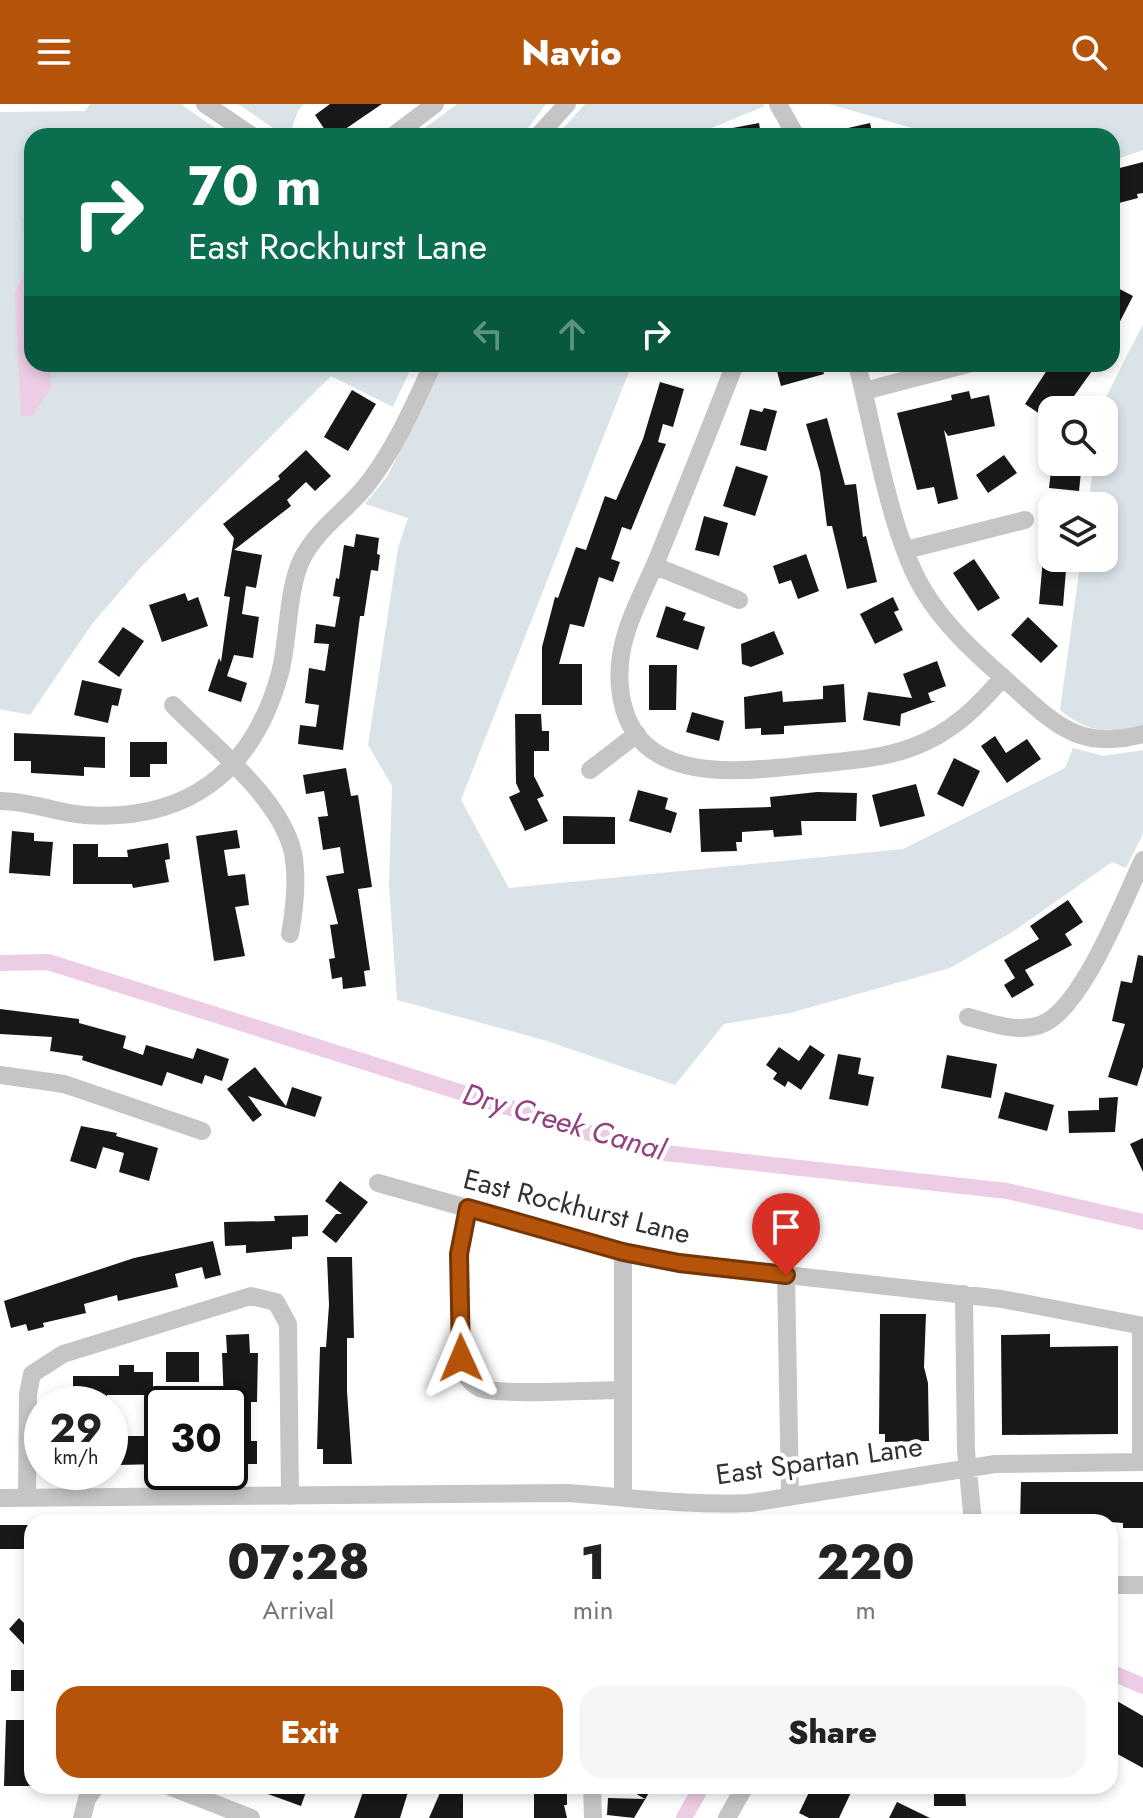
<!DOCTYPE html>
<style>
body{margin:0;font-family:Jost,sans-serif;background:#f6f6f6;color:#222;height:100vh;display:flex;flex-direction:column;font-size:30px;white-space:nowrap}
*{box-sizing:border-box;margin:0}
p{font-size:26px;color:#767676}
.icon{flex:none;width:44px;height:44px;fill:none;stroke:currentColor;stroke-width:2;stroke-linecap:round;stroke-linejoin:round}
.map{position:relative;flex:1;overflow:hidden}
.sheet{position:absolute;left:24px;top:1410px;width:1094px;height:280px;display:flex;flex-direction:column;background:#fff;border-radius:24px;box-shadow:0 4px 12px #0003}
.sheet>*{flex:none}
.banner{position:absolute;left:24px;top:24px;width:1096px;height:244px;border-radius:24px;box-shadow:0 4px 12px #0003;background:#0b6e4f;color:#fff;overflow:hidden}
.buttons{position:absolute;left:1038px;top:292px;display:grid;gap:16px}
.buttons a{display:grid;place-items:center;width:80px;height:80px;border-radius:16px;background:#fff;box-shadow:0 4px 12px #0003;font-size:40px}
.speed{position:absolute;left:24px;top:1282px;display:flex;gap:16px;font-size:40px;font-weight:700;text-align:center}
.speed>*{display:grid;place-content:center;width:104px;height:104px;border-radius:50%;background:#fff;box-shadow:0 4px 12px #0003;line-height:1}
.speed small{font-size:20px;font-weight:400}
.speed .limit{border:4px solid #111;border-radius:12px;background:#fff;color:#111}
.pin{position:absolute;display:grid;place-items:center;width:68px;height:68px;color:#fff;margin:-82px -34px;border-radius:50% 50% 50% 0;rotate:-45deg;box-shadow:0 0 8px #0007}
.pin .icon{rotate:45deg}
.me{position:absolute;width:88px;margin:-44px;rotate:359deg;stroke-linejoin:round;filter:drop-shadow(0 0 6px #0008)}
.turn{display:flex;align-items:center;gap:28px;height:168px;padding:0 32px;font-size:36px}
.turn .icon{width:104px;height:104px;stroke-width:2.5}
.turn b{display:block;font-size:56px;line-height:68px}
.lanes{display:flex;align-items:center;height:76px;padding:0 32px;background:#0003;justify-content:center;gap:40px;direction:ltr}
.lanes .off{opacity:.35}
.eta{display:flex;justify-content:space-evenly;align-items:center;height:136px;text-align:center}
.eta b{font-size:48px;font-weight:800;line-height:56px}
.action{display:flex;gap:16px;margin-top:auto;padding:16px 32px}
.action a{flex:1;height:92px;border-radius:24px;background:#b45309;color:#fff;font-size:32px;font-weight:800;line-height:92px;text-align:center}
.action a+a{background:#f6f6f6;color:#222}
header{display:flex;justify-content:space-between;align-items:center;height:104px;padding:0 32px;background:#b45309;color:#fff;font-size:36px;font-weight:800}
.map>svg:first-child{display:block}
.green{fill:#dae3e8}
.water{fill:#edcce6}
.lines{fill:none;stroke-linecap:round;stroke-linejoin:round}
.canal{stroke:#edcce6;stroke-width:16}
.building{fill:#181818}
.minor{stroke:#c5c5c5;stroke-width:18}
.route-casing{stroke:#753606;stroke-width:20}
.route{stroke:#b45309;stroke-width:14}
.labels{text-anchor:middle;stroke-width:8;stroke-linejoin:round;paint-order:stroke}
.street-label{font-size:28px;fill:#313131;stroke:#fff}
.water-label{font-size:30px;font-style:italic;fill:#933f82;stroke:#fff}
</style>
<header><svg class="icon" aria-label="menu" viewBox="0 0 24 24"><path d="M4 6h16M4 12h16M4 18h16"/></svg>Navio<svg class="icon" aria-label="search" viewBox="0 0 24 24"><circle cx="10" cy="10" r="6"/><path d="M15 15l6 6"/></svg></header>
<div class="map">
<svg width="1143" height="1714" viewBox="0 0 1143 1714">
<rect width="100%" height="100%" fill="#fff"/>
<path class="green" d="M90,0h91l45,32h-194v228h381l-20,43 -62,-31 -189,190 -50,58 -62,91 -30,-6v-597l85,-1z
M238,0h66l-6,7 -9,25h-4z
M457,0h89l-24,32h-108z
M585,0h178l2,2 -56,23 -1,7h-152z
M829,0h314v46l-31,11v-25h-172z
M1143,220v401c-32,10 -57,7 -83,-15l21,-152h23v-52h-16l6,-44h10l-2,-57z
M443,260h189l-171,436 48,88 394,-39 162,-81 8,-20 30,8 40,-6v84l-17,34 -14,-6 -98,69 -64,37 -160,45 -66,11 -49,61 -131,-45 -147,-40 -8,-115 3,-99 -24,-41 30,-197 10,-30 -43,-14 22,-27z"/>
<path class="water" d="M32,103v157h19v25l-19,27h-11l-6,-122 12,-30 -5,-44z"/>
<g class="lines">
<path class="canal" d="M0,859l48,-1 599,189 360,40 136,31
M1110,1568l33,14
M684,1714l18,-32"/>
</g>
<path class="building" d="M330,0h52l-47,32h-6l-14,-21z
M759,19l2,13h-38l-1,-6z
M870,19l3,13h-37l-1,-5z
M1143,58v31l-6,1 1,4 -19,5 -2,-6 -5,1v-28z
M1112,181l21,11 -21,41z
M775,260h46l3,10 -43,12z
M1051,260h46l-33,46h-12v12l-27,-18z
M660,278l24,7 -11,38 -10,-3 -5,18 8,2 -35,86 -9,-3 -11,32 9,3 -7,20 -14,-5 -15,50 -14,-3 -11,40h23v41h-40v-58l13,-50 3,1 18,-51 10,3 19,-54 11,4 27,-61z
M352,286l24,14 -28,47 -24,-14z
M969,287l2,8 18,-4 6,31 -47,10 -4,-6 14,69 -20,5 -4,-17 -17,3 -20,-77 55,-13 -1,-5z
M764,304l13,3 -11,40 -26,-6 10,-36 12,3z
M827,314l18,67 11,-1 7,53 3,-1 11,46 -30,7 -15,-63h-5l-7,-54 -14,-48z
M306,346l25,26 -16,15 -9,-9 -19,18 4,6 -57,44 28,5 -6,33 -10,-2 -4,28 17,3 -6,41 -19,-3 -7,21 20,7 -6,19 -33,-11 11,-33 2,4 9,-65 -6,-1 10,-58 -11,-14 57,-45 -2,-3z
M1004,351l13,18 -29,20 -12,-18z
M1052,358h30l-3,29 -30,-3z
M736,362l32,10 -13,40 -32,-10z
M704,412l24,7 -9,33 -24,-6z
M356,430l23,4 -2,16 3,1 -2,16 -7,-1 -7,46h-4l-17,134 -45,-6 2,-19 16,2 3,-22 -14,-2 4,-35 16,3 4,-27 -15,-1 2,-19 19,3 5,-30 -7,-1 3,-18 3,1 5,-34 10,2z
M806,450l13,37 -21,8 -7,-19 -12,4 -6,-18z
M1043,454h24l-4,48 -24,-2z
M974,455l26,39 -22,13 -25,-38z
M185,489l3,8 10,-4 10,29 -46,16 -13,-37z
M893,493l6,13 -5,2 9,18 -28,14 -15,-30z
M666,502l20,7 -3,7 22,7 -7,23 -42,-13z
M1028,513l30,29 -17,17 -30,-28z
M123,523l21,14 -25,36 -21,-15z
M774,527l10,23 -33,13 -9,-3 -1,-20z
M937,557l9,25 -18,7 3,8h5l-35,13 -1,12 -37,-6 5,-28 44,6 -9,-24z
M649,561h28l-1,45h-27z
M82,576l40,9 -4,17 -6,-1 -4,18 -34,-8z
M844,580l2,38 -62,4v8l-23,1v-7l-16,1 -1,-32 38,-6 1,11 40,-3v-13z
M692,608l32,9 -5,20 -33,-9z
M515,610h26l1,17h7v20h-15v25l10,20 -7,3 11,22 -23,10 -16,-34 11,-5 -4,-9z
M14,629l91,4v31l-21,-1v9l-53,-3v-12h-17z
M995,632l11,17 21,-14 14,20 -34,24 -26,-37z
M130,638h37v22h-17v13h-20z
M954,654l26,13 -17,36 -26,-13z
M346,664l5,28 7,-1 14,92 -14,2 12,81 -6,1 2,15 -23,3 -1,-12 -10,2 -3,-20 6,-1 -5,-33 8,-1 -12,-48 18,-3 -4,-26 -17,3 -5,-33 10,-1 -4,-25 -18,3 -3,-19z
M916,680l9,32 -45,11 -8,-32z
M638,686l30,8 -3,11 12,4 -6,20 -42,-12z
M817,688l40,1 -1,28h-55l1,14 -28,2 -1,-7 -31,2v10h-6l1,9 -36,1 -2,-43 72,-2 -1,-10z
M563,712l52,1v27h-52z
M237,726l3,18 -16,2 4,26 17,-2 4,31 -14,2 10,49 -31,5 -18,-125z
M12,727l22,2v8l19,1 -3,34 -41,-3z
M168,739l2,16 -5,1 4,22 -36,6 -1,-4h-59v-40h25v13h30l-1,-7z
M1068,796l15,22 -18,12 7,11 -47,25 9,15 -22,13 -8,-13 11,-7 -11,-18 35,-21 -9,-13z
M1138,851l5,1v111l-6,19 -29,-9 17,-53 -13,-3 9,-40 11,2z
M0,905l79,10v4l47,13 -3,12 20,7 3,-10 47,14 4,-11 32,11 -7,22 -17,-6 -3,9 -35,-12 -5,14 -80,-26 1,-4 -33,-5 2,-14 -52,-3z
M810,941l15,10 -24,35 -13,-9 -3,6 -12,-8 4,-6 -11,-8 13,-18 20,14z
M838,950l23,4 -3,16 16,3 -6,29 -39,-7z
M947,951l50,9 -6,34 -50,-10z
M255,963l31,39 6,-19 30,10 -7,20 -67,-21 14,19 -9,7 -26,-33z
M1005,988l49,13 -7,26 -49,-13z
M1118,993l-3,35 -46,1 -1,-22 31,-1v-12z
M81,1022l36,7 -1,3 42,12 -9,33 -30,-9 5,-19 -21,-6 -7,22 -26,-8z
M1143,1034v34l-13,-28z
M340,1077l28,21 -32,41 -14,-11 14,-18h6l-17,-13z
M308,1111v21l-16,1v12l-46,4v-8l-21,1 -1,-24 51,-1 -1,-5z
M213,1137l8,34 -16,4 -3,-12 -27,7 3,13 -60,14 -1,-6 -33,9 2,9 -43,10 1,4 -16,4 -2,-7 -15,4 -7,-27 130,-43z
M327,1153h25l2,81h-7v53l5,73h-29v-15h-6l3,-102h6l3,-42z
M880,1210h46l-2,53 4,16 1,58 -44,1v-8h-6z
M249,1230l1,19h8l-1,49h-6v39h6v23h-27v-60h-6l-2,-51h5l-1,-18z
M1050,1230v13l68,-1v88l-116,1 -1,-100z
M166,1248h33v30h-33z
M119,1261h15v7h19v23h-46v9h-34v-28h46z
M116,1332h32v5h14v23l-45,1z
M1021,1378h122v46h-20v-5l-13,-1h-90z
M0,1421h32v24h-32z
M19,1514l13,13v22l-23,-24z
M11,1566h21v21h-21z
M1110,1593l33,19v52l-33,-18z
M6,1616h26v66h-28z
M246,1682h62l-7,20z
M365,1682h41l2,6 -8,26h-46z
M443,1682h20v32h-34z
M623,1682h30l-19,32 -27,-3 1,-17 37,1z
M812,1682h42l-15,32h-30l-10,-5z
M934,1682h31l1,20h-32z
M534,1685h33v16h-3l3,13h-33z
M897,1698l33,16h-41z"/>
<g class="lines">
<path class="minor" d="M205,0l47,32
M778,0l18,32
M393,32l42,-32
M538,32l29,-32
M735,260c-24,62 -49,124 -74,186 -18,46 -46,86 -41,137 9,100 116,85 186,78 35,-4 73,-5 107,-18 38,-14 65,-40 90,-70
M857,260c16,63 34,174 67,227 24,40 61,70 95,101 40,37 67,58 124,42
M864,287l104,-27
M906,446l119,-30
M655,462l84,34
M173,601c39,40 108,93 120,148 5,27 2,54 -3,81
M590,666l47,-36
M0,697c31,0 56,12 84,14 103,7 169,-43 196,-142 9,-34 7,-84 22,-114 17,-33 46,-49 67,-77 28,-37 45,-77 64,-118
M968,913c23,6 48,16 72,8 41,-13 84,-126 103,-165
M0,971l64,9 138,47
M378,1079l245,69 56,11 323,36 141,27
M468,1104l-9,46 2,104c2,13 6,24 19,30 18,8 116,2 142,2
M623,1148v245
M786,1171l4,222
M964,1190l2,157 7,71
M1141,1222v136
M0,1394l567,-5c62,4 120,13 183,10l245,-39 148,-2
M27,1394l1,-104 4,-20 31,-20 188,-58 25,6 12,22 2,172
M1110,1481h33
M169,1682l82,32
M592,1682l1,32
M82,1714l5,-19 9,-13
M727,1714l18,-32"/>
</g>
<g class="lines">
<defs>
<path id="route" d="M461,1254l-2,-104 9,-46 155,44 56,11 107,12"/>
</defs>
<use href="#route" class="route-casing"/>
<use href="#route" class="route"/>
</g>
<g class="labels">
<g class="street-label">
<text transform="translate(577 1102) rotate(14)" y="10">East Rockhurst Lane</text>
<text transform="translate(819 1356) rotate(-8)" y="10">East Spartan Lane</text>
</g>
<g class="water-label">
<text transform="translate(564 1018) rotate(16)" y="10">Dry Creek Canal</text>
</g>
</g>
</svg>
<div class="buttons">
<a><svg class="icon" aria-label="search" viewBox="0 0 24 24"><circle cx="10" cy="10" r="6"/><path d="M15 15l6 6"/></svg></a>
<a><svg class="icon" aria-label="layers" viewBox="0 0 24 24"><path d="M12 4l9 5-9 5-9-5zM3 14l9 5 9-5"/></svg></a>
</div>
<div class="speed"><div>29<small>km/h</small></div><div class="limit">30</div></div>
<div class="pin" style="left:786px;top:1171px;background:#d93025"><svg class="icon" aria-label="arrive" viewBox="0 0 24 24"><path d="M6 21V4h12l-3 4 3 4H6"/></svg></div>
<svg class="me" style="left:461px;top:1254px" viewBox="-20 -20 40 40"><path d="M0-17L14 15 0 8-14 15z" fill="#b45309" stroke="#fff" stroke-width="4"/></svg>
<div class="banner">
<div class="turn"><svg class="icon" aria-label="right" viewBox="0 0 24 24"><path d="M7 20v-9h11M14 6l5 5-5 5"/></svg><div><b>70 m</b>East Rockhurst Lane</div></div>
<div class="lanes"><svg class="icon off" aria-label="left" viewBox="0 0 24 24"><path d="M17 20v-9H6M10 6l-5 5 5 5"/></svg><svg class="icon off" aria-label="ahead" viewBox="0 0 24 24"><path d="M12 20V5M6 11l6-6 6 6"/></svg><svg class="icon" aria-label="right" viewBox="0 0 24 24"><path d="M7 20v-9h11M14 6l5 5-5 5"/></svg></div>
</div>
<section class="sheet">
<div class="eta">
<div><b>07:28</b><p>Arrival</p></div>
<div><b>1</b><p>min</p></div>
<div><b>220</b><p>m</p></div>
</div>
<div class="action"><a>Exit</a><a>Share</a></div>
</section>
</div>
